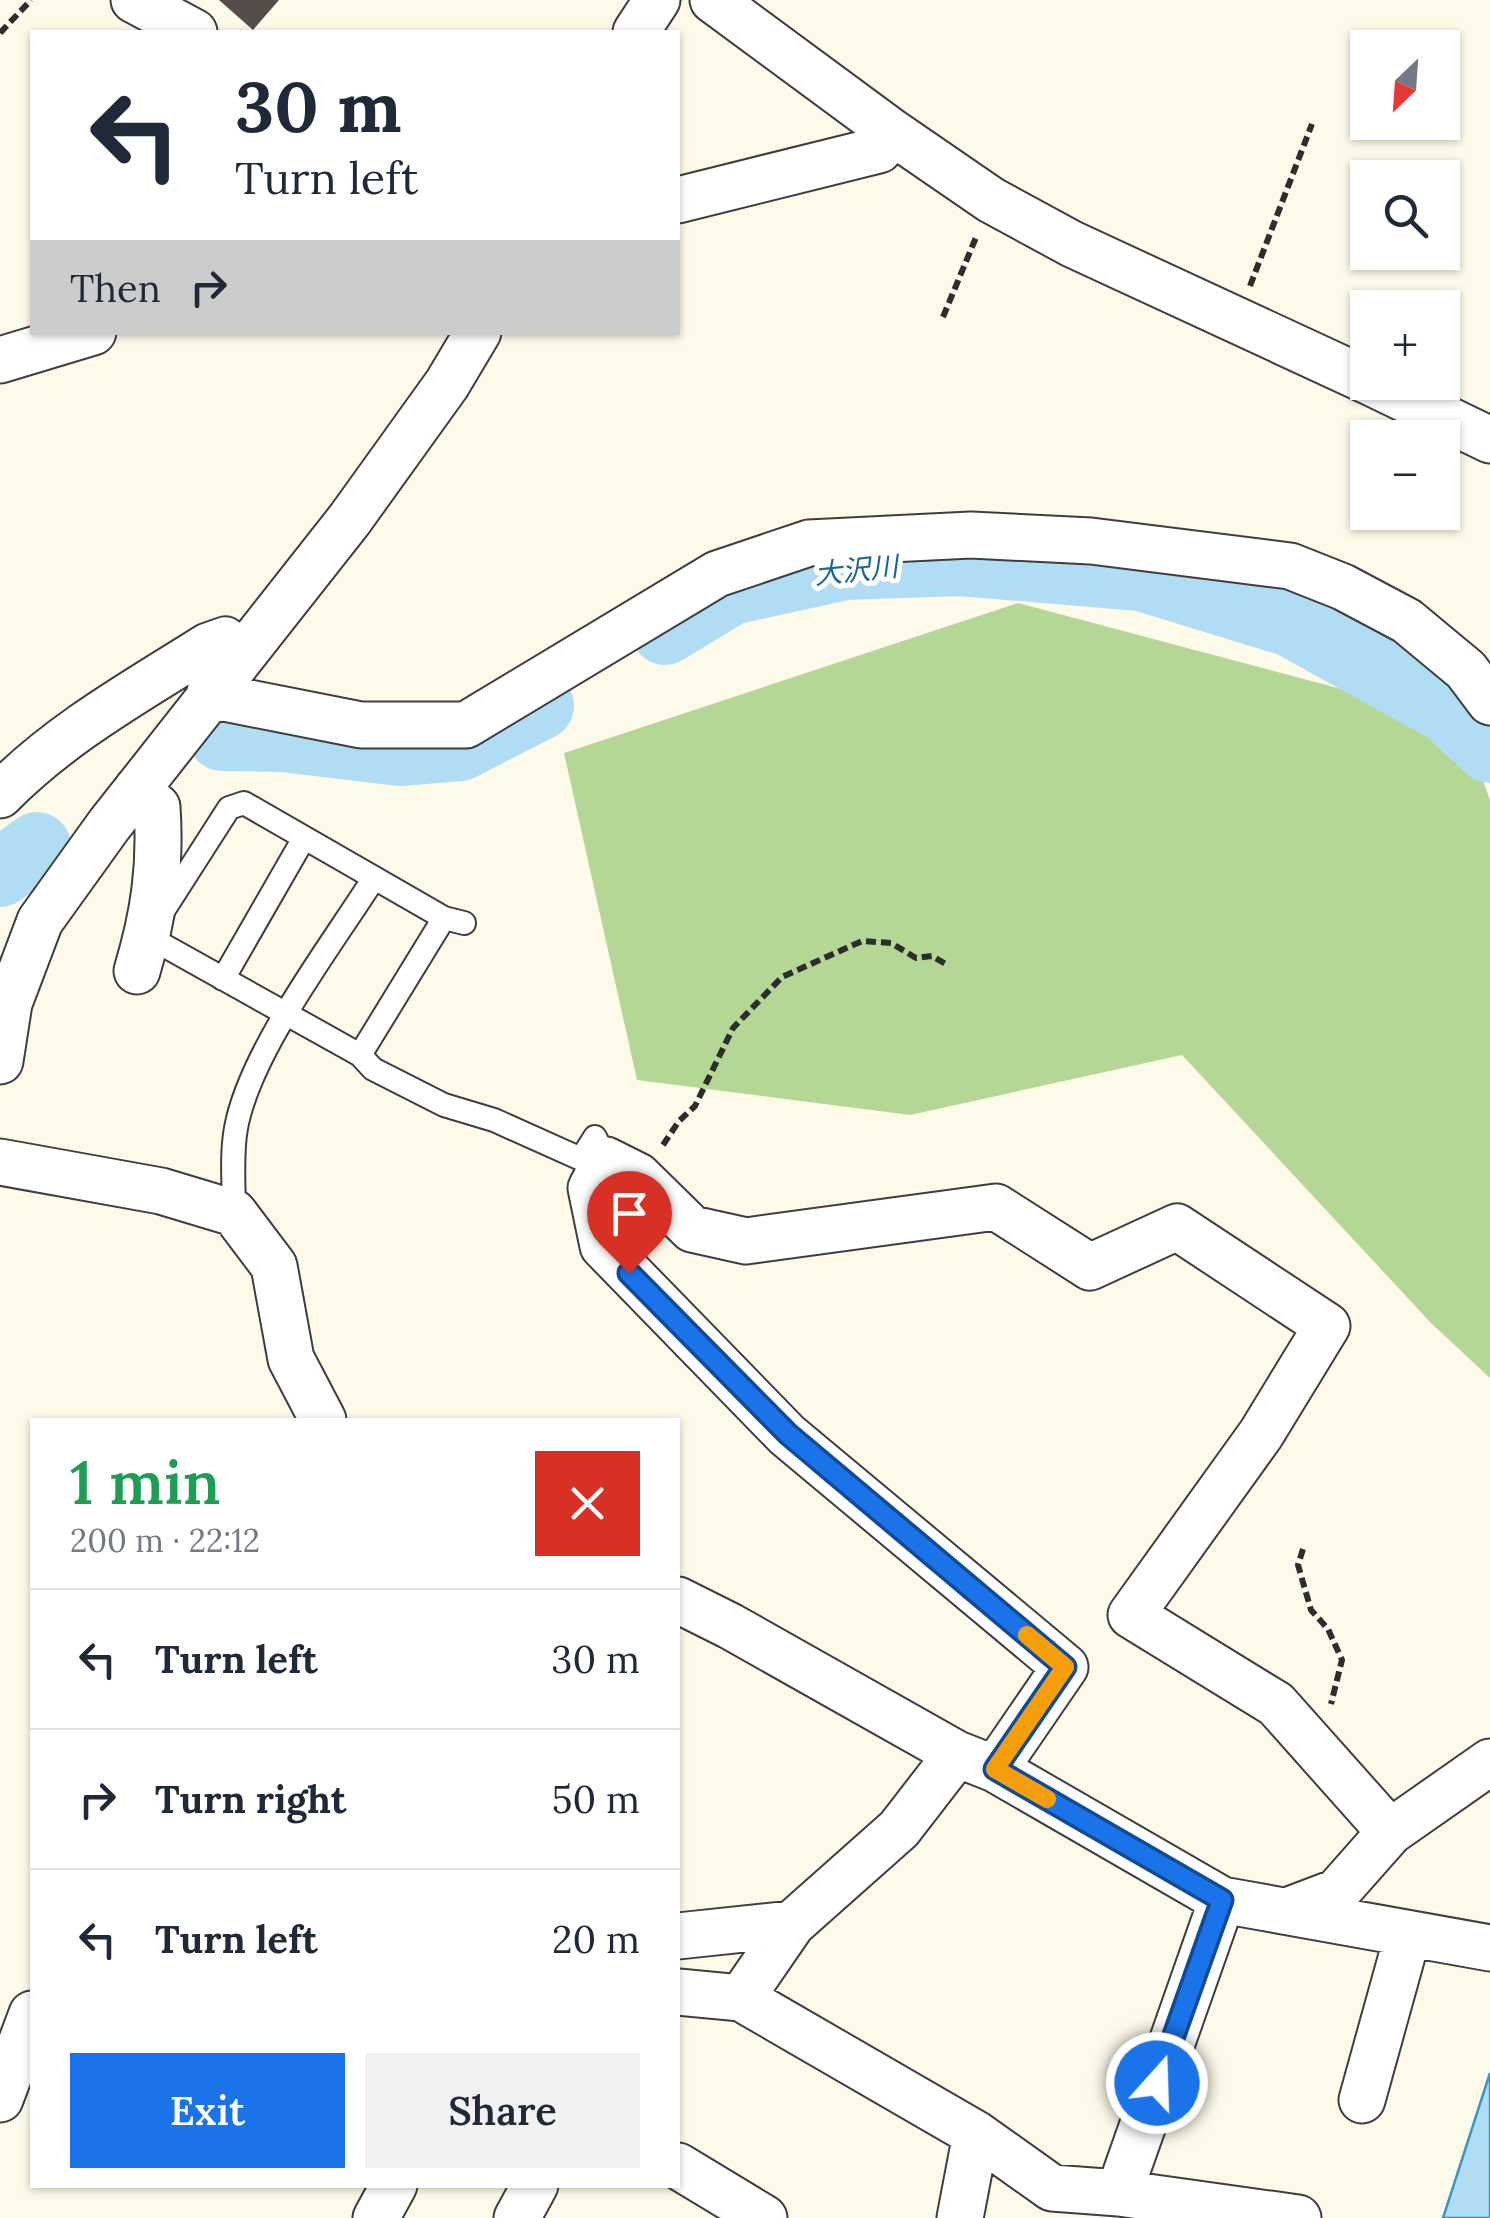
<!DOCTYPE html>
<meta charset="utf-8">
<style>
body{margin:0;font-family:Lora,"Noto Sans JP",serif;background:#f2f2f3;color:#1f2937;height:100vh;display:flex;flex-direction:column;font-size:38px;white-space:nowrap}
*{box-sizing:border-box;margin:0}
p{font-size:32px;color:#747a83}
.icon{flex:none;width:55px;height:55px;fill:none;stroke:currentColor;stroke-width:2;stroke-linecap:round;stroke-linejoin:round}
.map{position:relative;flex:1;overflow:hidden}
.side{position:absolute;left:30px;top:1418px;width:650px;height:770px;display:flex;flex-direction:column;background:#fff;border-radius:0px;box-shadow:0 2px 8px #0004}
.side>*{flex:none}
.top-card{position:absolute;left:30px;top:30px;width:650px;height:305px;border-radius:0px;box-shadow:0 2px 8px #0004;background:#fff;color:#1f2937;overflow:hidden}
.needle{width:65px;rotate:205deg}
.tools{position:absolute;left:1350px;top:30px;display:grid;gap:20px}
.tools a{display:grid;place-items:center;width:110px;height:110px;border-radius:0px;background:#fff;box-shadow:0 2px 8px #0004;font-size:50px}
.pin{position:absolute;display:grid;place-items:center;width:85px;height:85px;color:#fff;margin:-102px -42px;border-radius:50% 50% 50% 0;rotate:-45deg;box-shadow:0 0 10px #0007}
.pin .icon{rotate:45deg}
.me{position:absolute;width:110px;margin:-55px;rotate:20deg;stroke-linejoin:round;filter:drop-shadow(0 0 8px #0008)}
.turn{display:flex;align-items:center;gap:35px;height:210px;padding:0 40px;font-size:45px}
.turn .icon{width:130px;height:130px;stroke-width:2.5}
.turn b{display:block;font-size:70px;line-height:85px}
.then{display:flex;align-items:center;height:95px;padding:0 40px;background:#0003;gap:20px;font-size:38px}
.round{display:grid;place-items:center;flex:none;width:105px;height:105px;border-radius:0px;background:#f2f2f3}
.headline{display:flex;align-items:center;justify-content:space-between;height:170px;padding:0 40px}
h1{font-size:60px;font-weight:600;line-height:75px;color:#1e9e55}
.primary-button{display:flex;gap:20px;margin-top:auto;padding:20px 40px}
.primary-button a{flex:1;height:115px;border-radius:0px;background:#1a73e8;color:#fff;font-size:40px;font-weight:600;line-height:115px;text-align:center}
.primary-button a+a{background:#f2f2f3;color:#1f2937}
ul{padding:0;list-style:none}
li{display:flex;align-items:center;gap:30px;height:140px;padding:0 40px;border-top:2px solid #e0e1e3}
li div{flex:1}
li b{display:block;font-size:38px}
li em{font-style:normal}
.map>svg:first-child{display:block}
.forest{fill:#b5d795}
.water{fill:#b0ddf4;stroke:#3994c9;stroke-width:2.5}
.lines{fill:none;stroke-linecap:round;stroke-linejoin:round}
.river{stroke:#b0ddf4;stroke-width:68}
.building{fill:#534c48}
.service-casing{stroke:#3e3e3e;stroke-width:26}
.minor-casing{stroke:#3e3e3e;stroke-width:49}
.path{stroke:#2d2d2d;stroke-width:6;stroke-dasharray:10 5;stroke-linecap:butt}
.service{stroke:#fff;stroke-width:22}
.minor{stroke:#fff;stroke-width:45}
.route-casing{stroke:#114b97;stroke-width:25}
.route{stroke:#1a73e8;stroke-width:18}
.slow{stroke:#f59e0b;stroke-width:18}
.labels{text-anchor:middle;stroke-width:10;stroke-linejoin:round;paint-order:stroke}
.water-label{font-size:28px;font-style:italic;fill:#196598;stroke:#fff}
</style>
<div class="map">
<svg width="1490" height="2218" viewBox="0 0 1490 2218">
<rect width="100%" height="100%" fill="#fefaea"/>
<path class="forest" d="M1018,603l331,88 123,59 18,50v578l-59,-55 -249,-268 -272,60 -273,-35 -73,-327z"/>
<path class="water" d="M1490,2073v145h-47z"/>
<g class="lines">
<path class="river" d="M665,631l66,-40 114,-25 115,-4 181,15 150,46 157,87 42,39
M222,737l61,1 117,14 60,-5 80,-41
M0,873l37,-27"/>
</g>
<path class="building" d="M219,0h60l-26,30z"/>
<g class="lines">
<defs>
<path id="service" d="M464,923l-20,-5 -200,-115 -15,5 -82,128 213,119 13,14 71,36 50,15 87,39 14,-22 11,23
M223,979l81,-141
M360,1055l84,-137
M234,1213c0,-27 -3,-58 2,-85 14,-77 95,-182 138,-250"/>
<path id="minor" d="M134,0l60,32
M713,0l179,132 99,68 81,44 296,137
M636,32l21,-32
M678,200l201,-50 13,-18
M0,360l93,-28
M1370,382l120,58
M209,695l152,30h105l251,-151 92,-31 162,-8 120,6 199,25 53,21 64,34 59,49 24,32
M0,795c61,-62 135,-103 208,-149l17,-6 18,13
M137,971c17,-57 24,-105 20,-164l-20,-18
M0,1061l9,-58 31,-82 69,-96 241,-306 97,-135 31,-52
M0,1162l161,29 73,22 40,53 17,93 32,61
M678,1600l52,26 227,128 38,15 227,131 268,48
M995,1769l70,-102 -278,-232 -184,-189 -12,-58 15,-28 32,16 54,53 54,12 250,-34 94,60 87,-40 150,99 -66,108 -130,181 145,89 114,128
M1287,1911l50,-19 53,-60 100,-70
M678,1936l114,-12 107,-95 58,-75
M678,1992l63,6 235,136 76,54 67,5 103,-293
M741,1998l51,-74
M0,2099l32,-85
M1362,2100l46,-166
M678,2166l86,52
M1119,2193l179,25
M376,2218l18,-33
M517,2218l18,-33
M960,2218l16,-84"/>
</defs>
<use href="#service" class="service-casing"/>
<use href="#minor" class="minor-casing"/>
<path class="path" d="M0,33l31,-33
M1250,286l62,-162
M943,317l34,-82
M663,1145l16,-24 16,-15 38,-78 49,-51 80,-36 29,2 25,15 16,-2 17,10
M1303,1549l-5,16 13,45 17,19 14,31 -11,44"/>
<use href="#service" class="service"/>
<use href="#minor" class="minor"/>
</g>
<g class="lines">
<defs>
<path id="route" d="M629,1273l159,161 277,233 -70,102 227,131 -65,183"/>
</defs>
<use href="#route" class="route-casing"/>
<use href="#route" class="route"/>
<path class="slow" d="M1027,1635l38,32 -70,102 52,30"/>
</g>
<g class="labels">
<g class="water-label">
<text transform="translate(856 570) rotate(-6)" y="10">大沢川</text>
</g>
</g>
</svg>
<div class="tools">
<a><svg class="needle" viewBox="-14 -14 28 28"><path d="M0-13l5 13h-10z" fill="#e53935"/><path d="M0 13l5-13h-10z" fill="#747a83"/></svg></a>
<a><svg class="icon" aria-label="search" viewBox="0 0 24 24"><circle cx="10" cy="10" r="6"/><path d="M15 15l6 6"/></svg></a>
<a>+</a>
<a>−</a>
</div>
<div class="pin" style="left:629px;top:1273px;background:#d93025"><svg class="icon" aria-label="arrive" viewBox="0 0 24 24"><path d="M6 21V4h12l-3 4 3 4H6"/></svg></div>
<svg class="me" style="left:1157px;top:2083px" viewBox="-20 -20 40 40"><circle r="17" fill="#1a73e8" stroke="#fff" stroke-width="3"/><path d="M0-11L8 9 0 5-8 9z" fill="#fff"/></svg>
<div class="top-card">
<div class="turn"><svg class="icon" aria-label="left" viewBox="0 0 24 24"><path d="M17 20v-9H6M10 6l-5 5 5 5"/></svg><div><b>30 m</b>Turn left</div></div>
<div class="then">Then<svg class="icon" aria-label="right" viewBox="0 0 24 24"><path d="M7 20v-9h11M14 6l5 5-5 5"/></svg></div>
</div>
<section class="side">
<div class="headline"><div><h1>1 min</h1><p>200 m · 22:12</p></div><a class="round" style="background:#d93025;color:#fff"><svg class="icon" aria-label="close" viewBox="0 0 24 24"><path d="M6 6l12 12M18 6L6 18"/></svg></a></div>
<ul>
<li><svg class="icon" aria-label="left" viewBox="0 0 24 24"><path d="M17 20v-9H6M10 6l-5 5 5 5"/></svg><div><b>Turn left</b></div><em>30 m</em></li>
<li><svg class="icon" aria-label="right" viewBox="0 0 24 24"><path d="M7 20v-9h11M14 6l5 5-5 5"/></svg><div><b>Turn right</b></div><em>50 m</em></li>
<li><svg class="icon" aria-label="left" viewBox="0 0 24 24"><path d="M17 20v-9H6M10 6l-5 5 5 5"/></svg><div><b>Turn left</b></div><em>20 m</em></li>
</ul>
<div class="primary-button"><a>Exit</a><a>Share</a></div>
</section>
</div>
